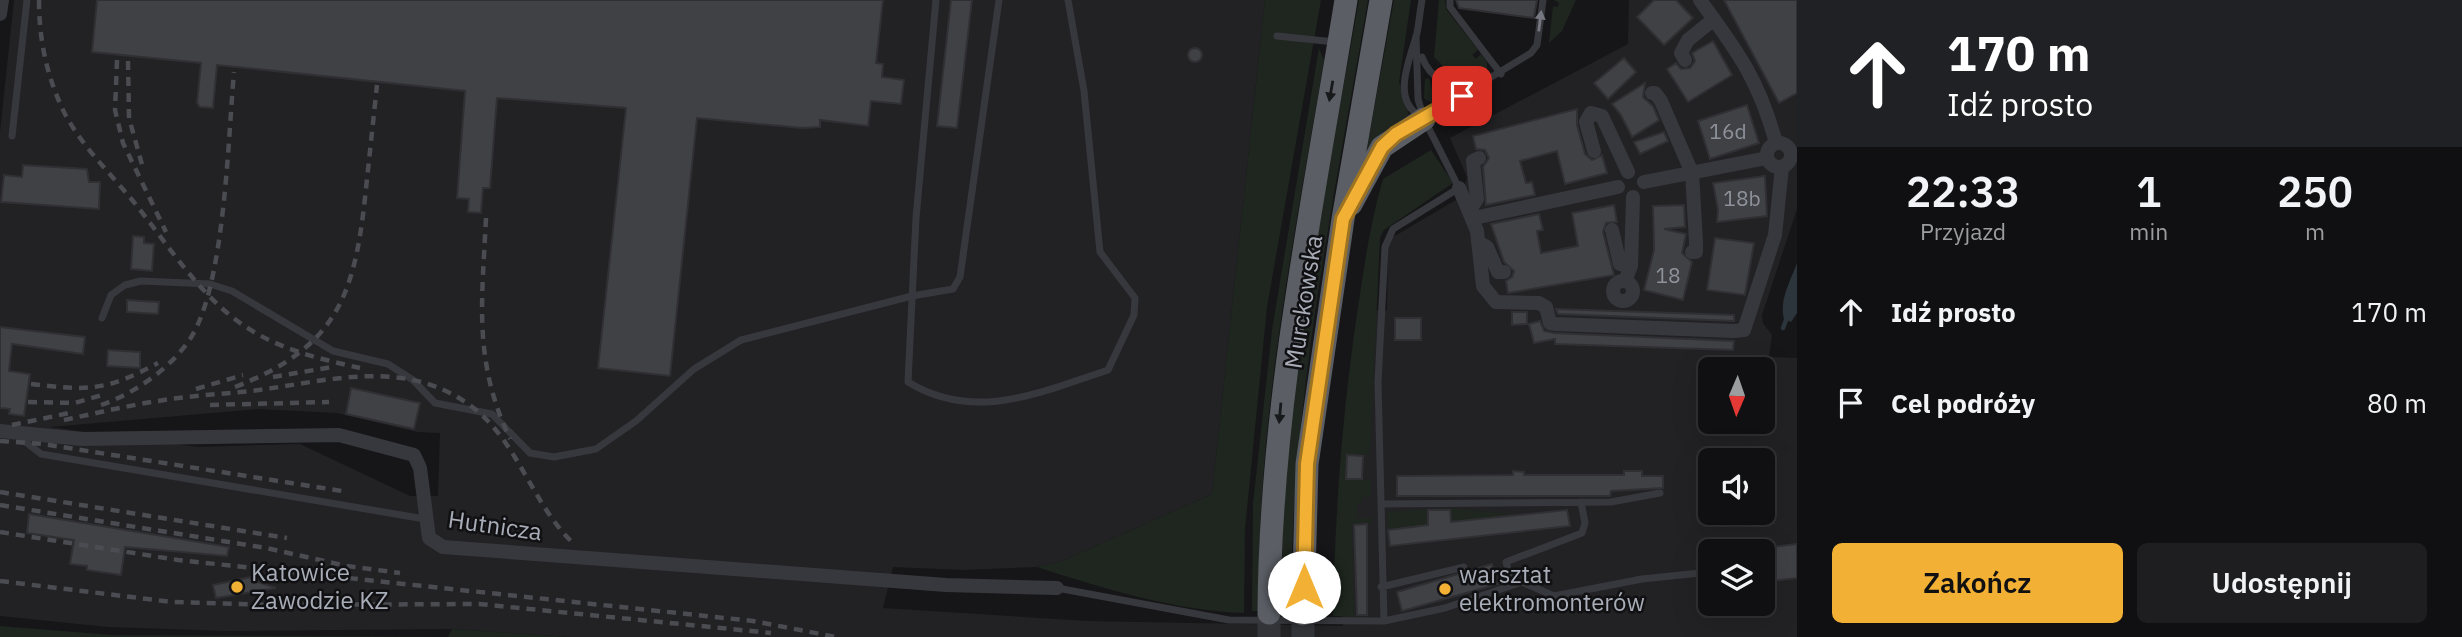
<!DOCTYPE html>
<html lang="pl">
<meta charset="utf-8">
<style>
body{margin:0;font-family:"IBM Plex Sans",sans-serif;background:#1e1e20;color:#f1f3f6;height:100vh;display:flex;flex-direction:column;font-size:26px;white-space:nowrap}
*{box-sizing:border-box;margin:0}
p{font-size:23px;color:#9c9d9f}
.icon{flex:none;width:38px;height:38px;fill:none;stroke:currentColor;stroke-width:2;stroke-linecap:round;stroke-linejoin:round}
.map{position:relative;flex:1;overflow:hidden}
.side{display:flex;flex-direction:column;background:#101012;width:665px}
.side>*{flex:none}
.top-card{background:#202124;color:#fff;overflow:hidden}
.needle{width:46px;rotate:182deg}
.fabs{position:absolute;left:1698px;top:357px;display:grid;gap:14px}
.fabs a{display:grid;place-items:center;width:77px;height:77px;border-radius:10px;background:#101012;box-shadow:0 7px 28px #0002,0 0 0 2px #303032;font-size:35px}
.pin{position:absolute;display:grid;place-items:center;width:60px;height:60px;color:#fff;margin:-30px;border-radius:14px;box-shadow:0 4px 10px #0006}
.me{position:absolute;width:77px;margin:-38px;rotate:0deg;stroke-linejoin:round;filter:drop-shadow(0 0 5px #0008)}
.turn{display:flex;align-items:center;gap:24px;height:147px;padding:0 35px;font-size:32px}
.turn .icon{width:91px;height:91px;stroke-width:2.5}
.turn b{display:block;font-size:49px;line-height:60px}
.eta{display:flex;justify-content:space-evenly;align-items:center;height:119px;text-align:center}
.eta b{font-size:42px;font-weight:600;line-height:49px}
.cta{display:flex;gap:14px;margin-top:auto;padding:14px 35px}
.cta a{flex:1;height:80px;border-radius:10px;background:#f2b134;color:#111;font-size:28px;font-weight:600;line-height:80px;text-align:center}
.cta a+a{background:#1e1e20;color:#f1f3f6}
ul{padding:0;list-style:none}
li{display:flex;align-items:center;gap:21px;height:91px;padding:0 35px}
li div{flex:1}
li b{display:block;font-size:26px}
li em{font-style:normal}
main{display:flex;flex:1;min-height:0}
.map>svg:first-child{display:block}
.built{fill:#222225;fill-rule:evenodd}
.green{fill:#1e261f}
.water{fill:#2c353c}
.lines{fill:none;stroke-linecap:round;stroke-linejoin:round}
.stream{stroke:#2c353c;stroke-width:4.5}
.building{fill:#404145;stroke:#303034;stroke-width:2}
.trunk-tunnel{stroke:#333438;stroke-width:23;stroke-dasharray:23 11;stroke-linecap:butt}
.service{stroke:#37383d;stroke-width:7}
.minor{stroke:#37383d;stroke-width:14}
.trunk{stroke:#5b5e65;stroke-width:23}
.rail{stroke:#4a4c52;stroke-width:4.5;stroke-dasharray:9 7;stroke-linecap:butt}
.oneway{fill:#757881}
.oneway2{fill:#18191b}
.route-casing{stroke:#9d7322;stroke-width:18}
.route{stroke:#f2b134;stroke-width:12}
.poi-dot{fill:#f2b134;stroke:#111113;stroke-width:2.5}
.labels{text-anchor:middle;stroke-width:5;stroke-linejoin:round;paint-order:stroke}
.number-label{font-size:21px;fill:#8e929b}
.street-label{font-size:24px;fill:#a8adb8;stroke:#111113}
.poi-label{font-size:24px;fill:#a8adb8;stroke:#111113;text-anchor:start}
</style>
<main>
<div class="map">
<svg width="1797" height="637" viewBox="0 0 1797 637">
<rect width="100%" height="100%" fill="#161618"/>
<path class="built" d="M14,0h1251l-53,494 -150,67 -25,6 -74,3 -70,-3 -10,41 204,13 256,5 1,-170 19,-145 24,-1 1,-62 5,-11 68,-40 6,-20 -17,-39 178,-94 1,-44h168v209l-35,106 1,8 9,12 -3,22 28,1v279h-1226l-119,-8 -226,2 -118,-4 -108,-11v-484zM1710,369h52v53h-52zM259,409l78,4 80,19 23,1 -2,63h-28l-110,-52 -102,3 -148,-20zM1710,460h52v53h-52zM1710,551h52v53h-52z"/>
<path class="green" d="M1265,0h56l-54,307 -22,222 -1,84c-67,-2 -143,-25 -207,-46l25,-6 150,-67z
M1359,0h9c-35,204 -78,407 -77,614h-8c-9,-206 41,-412 76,-614z
M1394,0h17l-12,82 10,33 -26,17 -17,21z
M1439,0h6l1,9 32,41 -6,5 4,4 5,-5 6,8v9c-12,13 -25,15 -41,6l3,-5 -15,-15z
M1554,0h22l-14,31 -13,12 4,-37 5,1 1,-4z
M1319,48l5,13c-31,182 -68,364 -65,550h-7l1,-107 19,-174z
M1429,78l6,22 -4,3 -7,-5 1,-19z
M1431,150l22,33 -69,47 -4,8 -10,216 -24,1v25h25v17h-9v6l-5,1v14h15l1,5 -21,1 2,93 -21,-1c2,-102 9,-201 24,-302 7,-46 13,-91 26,-135z
M1450,508l71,7 -70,7z
M1428,509v16l-40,5 -1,-18z
M0,626l112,9 336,2 4,-8 119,8h-571z"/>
<path class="water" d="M1797,263v50l-6,9 -7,-3c-5,-20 7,-39 13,-56z"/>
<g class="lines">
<path class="stream" d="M1783,328l3,-8"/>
</g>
<path class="building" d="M97,0h786l-7,63 7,1 -1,13 22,3 -3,24 -30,-3 -3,25 -48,-6v7l-18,1 -105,-10 -27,258 -72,-8 28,-260 -129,-10 -7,90h-7l-2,25 -13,-1 1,-13 -12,-1 8,-107 -248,-26 -4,43 -13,-1 -3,-4 4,-40 -109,-11z
M951,0h21l-15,128 -20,-2z
M1456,0h81l-3,18 -75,-10z
M1654,0h22l17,18 -29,27 -27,-28z
M1724,0h73v93l-18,10z
M1713,41l19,34 -44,27 -21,-33 9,-6 5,6 9,-1 5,-7 -3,-8z
M1188 55a7 7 0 1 1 14 0a7 7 0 1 1-14 0Z
M1624,58l12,14 -28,27 -14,-16z
M1645,83l-2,14 10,9 6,14 -27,17 -11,-22 -9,-11z
M1747,105l12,38 -49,16 -12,-38z
M1577,109v16l8,29 7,6 10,-5 5,18 -42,11 -8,-33 -37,10 6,22 6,-1 3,13 -49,10 -3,-38 6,-9 -4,-8 -9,-1 -3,-13z
M1664,132l4,9 -28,13 -6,-12z
M23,165l64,4 2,13h11l-1,27 -98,-7 3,-27 18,2z
M1765,176l2,40 -50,6 1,-12 -5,-27z
M1614,205l3,17 -11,1 -3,9 11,43 -106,18 -2,-12 6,-4 2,-6 -10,-9 -13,-38 48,-10 4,16 -6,1 4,22 37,-7 -6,-33z
M1684,205l1,22 -21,2 22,5 -4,19 10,9 -9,38 -39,-10 10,-40 -1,-44z
M133,236l11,1v6l10,1 -2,27 -21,-2z
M1715,238l39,5 -9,52 -38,-5z
M127,300l32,2 -1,12 -31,-2z
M1556,309l178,6v6l-176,-7z
M1512,312h15v12l-15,1z
M1395,318h26v22h-26z
M1540,321l4,10 10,2 180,8 -1,9 -178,-6v-5l-21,4 -5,-19z
M0,327l85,10 -2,17 -71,-10 -3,27 21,3 -6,42 -15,-2 1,-5 -10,-1z
M108,350l32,2v16l-33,-2z
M351,388l69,15 -6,26 -68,-15z
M1347,455l16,1 -1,23h-16z
M1513,471l11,1v3h100v-4h18v5h21v12l-52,3 -1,5h-213v-20l116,-1z
M1428,510h22l1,12 116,-12 3,16 -180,20 -2,-16 40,-5z
M29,514l200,33 -2,9 -102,-9 -4,28 -34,-5v-4l-17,-2 4,-24 -47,-7z
M1367,524v91h-10l-3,-90z
M1797,544v34l-35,4v-34z
M1492,564l6,20 -96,27 -5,-19z
M251,577l1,3 24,8 -60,10 -3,-13z"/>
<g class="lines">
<path class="trunk-tunnel" d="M1303,614v23
M1269,637v-24"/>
<path class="service" d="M936,0l-20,218 -8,164c67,41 133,10 200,-12l26,-55 1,-17 -35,-46 -16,-161 -16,-91
M1450,0v7l51,67
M1277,36l58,6
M1416,36l2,63 6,20 35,69 -66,41 -8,18 -7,135 6,239 61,-13 77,-26 32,14 88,-17 68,-7
M1422,57c8,21 28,34 51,30
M1420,116c-30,-17 -9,-59 -3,-83 2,-10 3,-22 5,-33
M1427,116l104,-63 6,-8 6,-45
M12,136l15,-136
M102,318l9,-23 14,-10 16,-4 69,3 22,7 101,60 55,13 25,16 22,23 57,11 38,39 24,4 42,-8 40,-28 58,-52 47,-29 171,-44 41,-7 7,-12 39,-277
M18,436l23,18 384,65
M1381,504l230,-2 49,-9
M1512,585l-6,-23 76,-29 3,-10 -4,-21
M1381,587l83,-20
M1057,588l172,32 155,1"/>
<path class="minor" d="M1700,0c38,52 59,80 76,143
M0,14l2,-14
M1685,60l-4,-7 7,-13 26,-21
M1652,93h3l6,8 31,72 4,69v10h-4
M1767 155a12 12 0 1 1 24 0a12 12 0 1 1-24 0Z
M1594,151l-8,-29 5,-9 11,3 26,56
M1644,182l123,-24
M1459,188l18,43 6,55 13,16 43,1 7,4 4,16 6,1 178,7 10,-1 31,-95 7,-68
M1470,210l7,-11 -4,-38 6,-3
M1474,218l144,-31
M1612,230l8,34 11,2
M1478,242l9,5 11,25h6
M1613 291a10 10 0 1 1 20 0a10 10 0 1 1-20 0Z
M1625,281l6,-15 2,-69
M0,431l82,8 257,-4 75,20 6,13 9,70 14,9 503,38 111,3"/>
<path class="trunk" d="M1351,204l31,-57 42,-28
M1269,613c1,-207 44,-409 77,-613
M1303,614l4,-150 36,-245 38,-219"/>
<path class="rail" d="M39,0c0,38 7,73 23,108 16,34 47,64 71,93 34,42 67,96 113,126 35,23 74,32 114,41
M117,60l-2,50 8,33 43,89
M128,61l1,57 14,50
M486,218c-4,84 -13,142 24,221
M273,377l59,-10
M31,384c58,7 75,7 127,-21
M235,387c100,-39 119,-89 130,-189 4,-38 8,-75 12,-113
M196,389l47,-14
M28,402l47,1 30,-9
M101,405c34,-12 69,-36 89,-66 35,-53 38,-201 44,-267
M210,405l119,-3
M64,420c33,-7 66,-15 100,-20 31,-5 63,-6 95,-10 73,-10 147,-32 212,16 47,35 60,96 101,136
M12,425l62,-13
M0,441l43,3 299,47
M0,492l287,46
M0,505l266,43 81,18 53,7
M0,532l178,28 575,61 83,16
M0,581l172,21 98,3 209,-1 292,29"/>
</g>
<defs><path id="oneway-solid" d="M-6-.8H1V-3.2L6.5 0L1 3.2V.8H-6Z" transform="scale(1.75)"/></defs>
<use class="oneway" href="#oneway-solid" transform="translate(1540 21) rotate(-83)"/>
<g class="oneway2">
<use href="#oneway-solid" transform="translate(1331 91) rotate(100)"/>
<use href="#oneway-solid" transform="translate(1280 413) rotate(95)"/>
</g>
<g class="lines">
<defs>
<path id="route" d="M1304,587l3,-123 36,-245 39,-72 14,-13 66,-38"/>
</defs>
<use href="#route" class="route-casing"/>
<use href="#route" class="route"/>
</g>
<g class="poi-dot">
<circle cx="237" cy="587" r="7"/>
<circle cx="1445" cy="589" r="7"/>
</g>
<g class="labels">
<g class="number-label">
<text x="1728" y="139">16d</text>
<text x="1742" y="206">18b</text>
<text x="1668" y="283">18</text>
</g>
<g class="street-label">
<text transform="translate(1304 302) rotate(-81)" y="8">Murckowska</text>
<text transform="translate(495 526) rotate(8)" y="8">Hutnicza</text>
</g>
<g class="poi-label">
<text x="251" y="581">Katowice<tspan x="251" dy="28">Zawodzie KZ</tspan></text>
<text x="1459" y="583">warsztat<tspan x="1459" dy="28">elektromonterów</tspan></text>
</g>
</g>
</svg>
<div class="fabs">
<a><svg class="needle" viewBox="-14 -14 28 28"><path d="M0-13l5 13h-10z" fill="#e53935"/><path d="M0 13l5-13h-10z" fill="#9c9d9f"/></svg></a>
<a><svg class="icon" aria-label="sound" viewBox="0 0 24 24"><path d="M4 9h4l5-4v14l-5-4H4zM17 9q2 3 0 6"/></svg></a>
<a><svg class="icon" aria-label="layers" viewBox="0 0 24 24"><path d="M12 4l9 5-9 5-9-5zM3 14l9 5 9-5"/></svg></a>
</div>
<div class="pin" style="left:1462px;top:96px;background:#d93025"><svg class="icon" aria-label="arrive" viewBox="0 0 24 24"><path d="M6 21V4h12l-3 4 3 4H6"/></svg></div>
<svg class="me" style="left:1304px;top:587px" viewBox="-20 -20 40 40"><circle r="19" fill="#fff"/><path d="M0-13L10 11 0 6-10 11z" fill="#f2b134"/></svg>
</div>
<section class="side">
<div class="top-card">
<div class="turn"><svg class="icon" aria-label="ahead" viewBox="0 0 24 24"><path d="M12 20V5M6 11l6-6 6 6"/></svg><div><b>170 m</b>Idź prosto</div></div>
</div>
<div class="eta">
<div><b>22:33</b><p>Przyjazd</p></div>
<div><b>1</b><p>min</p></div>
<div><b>250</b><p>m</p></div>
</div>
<ul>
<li><svg class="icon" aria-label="ahead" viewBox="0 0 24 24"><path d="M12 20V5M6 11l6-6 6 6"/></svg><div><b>Idź prosto</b></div><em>170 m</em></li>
<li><svg class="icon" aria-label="arrive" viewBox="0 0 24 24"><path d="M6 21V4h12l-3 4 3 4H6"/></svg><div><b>Cel podróży</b></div><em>80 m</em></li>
</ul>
<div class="cta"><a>Zakończ</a><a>Udostępnij</a></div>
</section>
</main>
